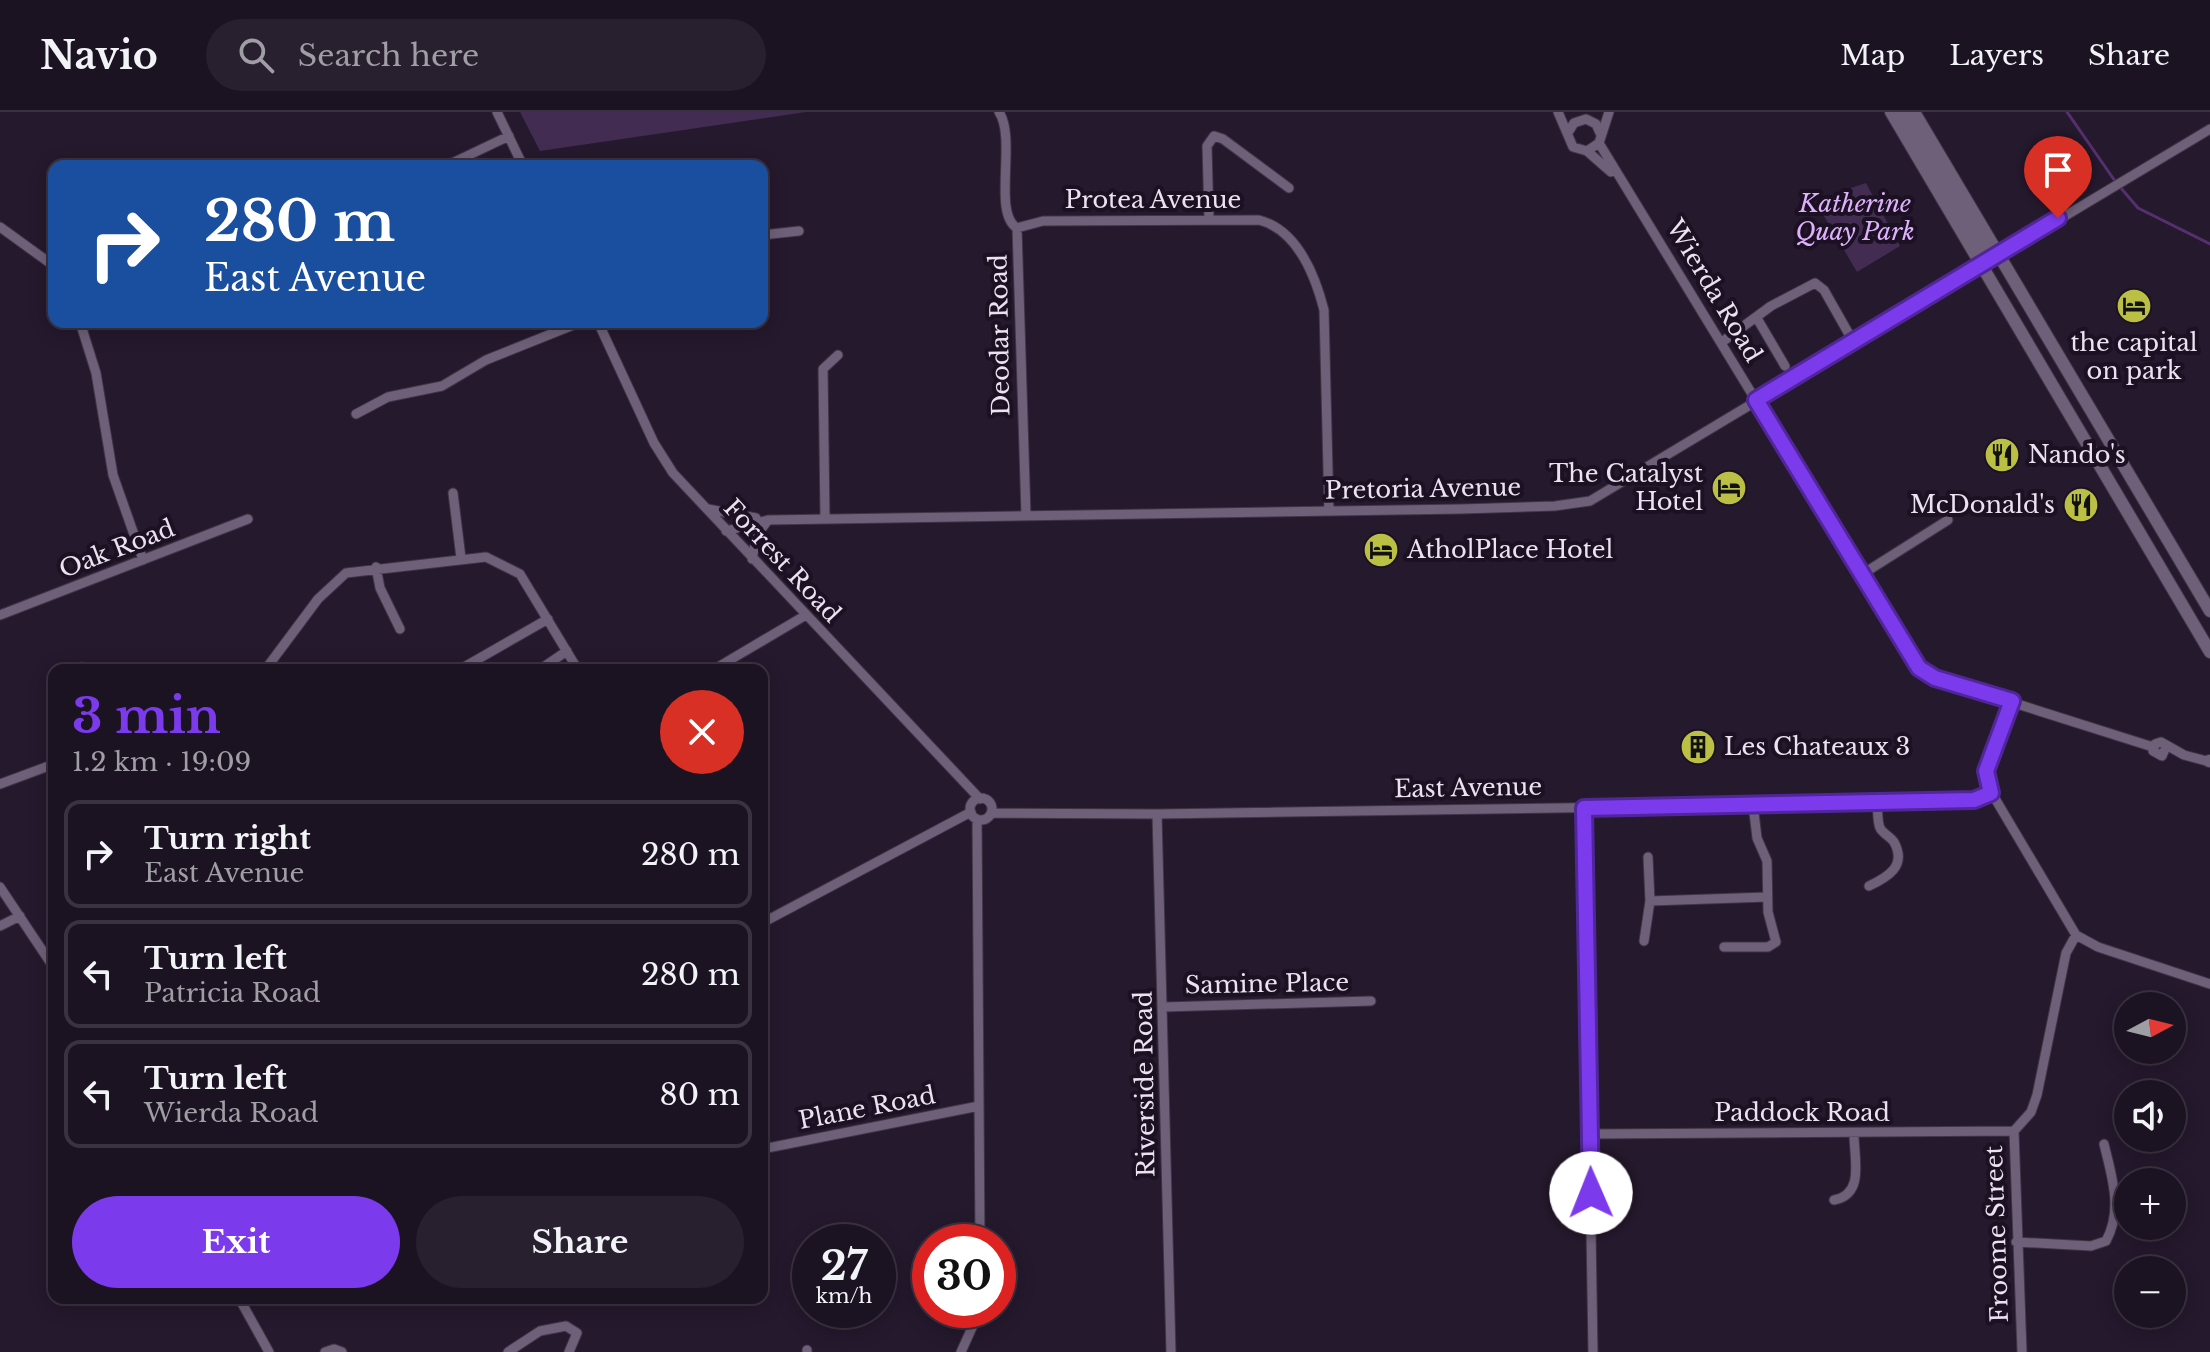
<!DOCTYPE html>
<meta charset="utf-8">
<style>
body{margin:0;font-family:"Libre Baskerville",serif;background:#29202f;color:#f1f3f6;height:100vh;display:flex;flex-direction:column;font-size:30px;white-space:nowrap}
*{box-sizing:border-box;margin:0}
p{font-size:26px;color:#a09ea5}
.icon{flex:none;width:44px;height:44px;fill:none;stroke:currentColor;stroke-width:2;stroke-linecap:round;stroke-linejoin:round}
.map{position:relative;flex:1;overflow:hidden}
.drawer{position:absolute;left:48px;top:552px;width:720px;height:640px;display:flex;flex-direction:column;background:#1c1322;border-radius:16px;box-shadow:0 4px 20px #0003,0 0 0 2px #3a3240}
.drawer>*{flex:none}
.top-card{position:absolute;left:48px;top:48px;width:720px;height:168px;border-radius:16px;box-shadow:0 4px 20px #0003,0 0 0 2px #3a3240;background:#1a4fa0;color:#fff;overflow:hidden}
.needle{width:52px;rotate:83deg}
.fabs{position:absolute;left:2114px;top:880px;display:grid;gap:16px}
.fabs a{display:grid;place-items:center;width:72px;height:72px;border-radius:50%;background:#1c1322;box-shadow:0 4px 20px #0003,0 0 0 2px #3a3240;font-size:40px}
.speed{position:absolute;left:792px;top:1112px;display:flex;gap:16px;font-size:40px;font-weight:700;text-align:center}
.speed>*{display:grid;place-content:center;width:104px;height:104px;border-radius:50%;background:#1c1322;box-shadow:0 4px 20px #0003,0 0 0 2px #3a3240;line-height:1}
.speed small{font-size:20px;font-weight:400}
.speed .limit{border:12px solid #d22;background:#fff;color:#111}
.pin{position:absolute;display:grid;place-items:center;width:68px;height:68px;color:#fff;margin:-82px -34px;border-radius:50% 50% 50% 0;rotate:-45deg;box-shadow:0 0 8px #0007}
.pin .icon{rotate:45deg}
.me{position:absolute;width:88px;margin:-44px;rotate:359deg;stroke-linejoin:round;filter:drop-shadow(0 0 6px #0008)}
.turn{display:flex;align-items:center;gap:28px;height:168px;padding:0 24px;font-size:36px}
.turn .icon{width:104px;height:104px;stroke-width:2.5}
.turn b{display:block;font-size:56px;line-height:68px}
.round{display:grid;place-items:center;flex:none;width:84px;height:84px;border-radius:42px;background:#29202f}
.summary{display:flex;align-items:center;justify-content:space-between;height:136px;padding:0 24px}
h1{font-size:48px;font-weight:800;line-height:60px;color:#7c3aed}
.cta{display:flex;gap:16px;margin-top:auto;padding:16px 24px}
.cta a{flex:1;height:92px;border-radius:48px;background:#7c3aed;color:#fff;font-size:32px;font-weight:800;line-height:92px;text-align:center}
.cta a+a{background:#29202f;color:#f1f3f6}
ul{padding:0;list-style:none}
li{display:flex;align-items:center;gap:24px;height:108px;margin:0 16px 12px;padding:0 8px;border:4px solid #3a3240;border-radius:16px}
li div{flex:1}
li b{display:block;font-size:30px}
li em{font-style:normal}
header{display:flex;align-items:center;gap:48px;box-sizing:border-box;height:112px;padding:0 40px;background:#1c1322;border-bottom:2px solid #3a3240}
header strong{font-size:38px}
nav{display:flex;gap:44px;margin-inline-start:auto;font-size:28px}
.search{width:560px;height:72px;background:#29202f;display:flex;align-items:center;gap:20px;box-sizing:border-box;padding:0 28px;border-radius:44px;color:#a09ea5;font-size:30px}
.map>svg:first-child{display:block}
.green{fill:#422c51}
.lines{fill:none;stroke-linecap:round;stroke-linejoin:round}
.stream{stroke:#56306e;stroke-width:3}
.minor-casing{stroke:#3e3545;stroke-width:11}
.secondary-casing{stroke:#3e3545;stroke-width:14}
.minor{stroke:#6e6079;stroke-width:9}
.secondary{stroke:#6e6079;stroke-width:12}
.route-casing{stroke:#51269a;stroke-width:20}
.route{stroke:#7c3aed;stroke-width:14}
.labels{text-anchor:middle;stroke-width:8;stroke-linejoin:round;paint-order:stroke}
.street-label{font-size:24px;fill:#eae2f0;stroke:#1c1023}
.park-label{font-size:24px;font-style:italic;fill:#ddb1fb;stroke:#1c1023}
.poi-label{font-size:24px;fill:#eae2f0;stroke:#1c1023;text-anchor:start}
</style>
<header>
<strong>Navio</strong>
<div class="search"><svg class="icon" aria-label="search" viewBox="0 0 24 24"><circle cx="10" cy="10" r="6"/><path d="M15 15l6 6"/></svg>Search here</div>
<nav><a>Map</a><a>Layers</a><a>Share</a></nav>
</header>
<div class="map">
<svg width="2210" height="1240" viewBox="0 0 2210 1240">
<rect width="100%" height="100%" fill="#25192d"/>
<path class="green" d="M520,0h286l-266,39z
M1866,71l34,63 -43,26 -39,-66 20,-14z"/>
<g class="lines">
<path class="stream" d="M2067,0l48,69
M2120,75l18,21 72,36"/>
<defs>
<path id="minor" d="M497,0l26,54
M999,0c18,27 -7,101 18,116l9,287
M1558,0l15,35 14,4 24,21
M1569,19l5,-8 12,-4 10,5 4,9
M1599,31l320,525 16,10 218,69
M1587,39l12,-8 10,-31
M446,54l63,-30
M1209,108l-2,-74 7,-10 9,3 66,49
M0,115l54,39
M1017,116l26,-7 216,-1c38,10 56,55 65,90l5,201
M762,123l37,-4
M1758,208l27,46
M80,210l16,51 17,102 30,85
M598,210l56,121 19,30 307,326
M1722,230l49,-36 44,-23 9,7 30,53
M356,302l32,-17 54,-11 44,-26 95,-38
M453,381l8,65
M708,397l48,9
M825,406l-2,-149 15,-14
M726,419l42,-11 693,-11 94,-3 35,-5 620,-372
M752,447l5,-24 11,-15
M376,455l4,21 20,41
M1861,463l87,-55
M0,503l248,-96
M82,555l1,3
M265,558l53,-71 28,-26 140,-16 34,17 58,96
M459,558l89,-51
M539,558l28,-19
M713,558l93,-55
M2012,589l-26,70 1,14 89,150 22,12 112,37
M2166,635l-4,9 -9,-5 2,-7 6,-2 23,13 26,7
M0,672l54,-20
M970 697a11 11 0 1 1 22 0a11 11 0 1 1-22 0Z
M1584,696l9,544
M991,701l166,1 798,-12 19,-2 17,-7
M1157,702l14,538
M977,707l3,423
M1869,774c19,-9 38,-20 25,-44 -4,-6 -11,-8 -14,-14 -3,-7 -2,-19 -3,-26
M0,775l54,81
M1650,789l117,-4
M762,811l209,-111
M0,814l20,-10
M1644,829l6,-40 -2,-44
M1724,835h44l8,-5 -8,-30 -1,-51 -10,-23 -4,-34
M1164,895l207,-6
M1590,1022l424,-3
M762,1037l217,-43
M1834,1088c31,-6 20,-41 20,-66
M2016,1130l75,4 15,-5c17,-31 6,-64 -2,-97
M239,1186l30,54
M807,1238v2
M325,1240l9,-3 8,3
M508,1240l32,-21 26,-5 11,7 -8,19
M961,1240l19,-42
M2022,1240l-8,-221 17,-19 6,-17 29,-142 10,-18"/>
<path id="secondary" d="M1891,0l319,540
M1903,0l80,136 -3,17
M1914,0l296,499
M2209,649h1"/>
</defs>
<use href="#minor" class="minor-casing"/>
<use href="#secondary" class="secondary-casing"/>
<use href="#minor" class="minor"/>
<use href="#secondary" class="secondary"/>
</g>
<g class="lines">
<defs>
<path id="route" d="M1591,1081l-7,-385 390,-8 17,-7 -5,-22 26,-70 -77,-23 -16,-10 -163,-268 302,-182"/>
</defs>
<use href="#route" class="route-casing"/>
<use href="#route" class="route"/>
</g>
<defs>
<symbol id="hotel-disc" viewBox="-11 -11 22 22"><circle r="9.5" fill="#bbc045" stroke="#1c1023"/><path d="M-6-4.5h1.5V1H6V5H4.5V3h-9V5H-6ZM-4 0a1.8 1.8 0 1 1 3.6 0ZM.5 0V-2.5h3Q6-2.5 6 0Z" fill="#111"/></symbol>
<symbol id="restaurant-disc" viewBox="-11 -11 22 22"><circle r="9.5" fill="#bbc045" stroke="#1c1023"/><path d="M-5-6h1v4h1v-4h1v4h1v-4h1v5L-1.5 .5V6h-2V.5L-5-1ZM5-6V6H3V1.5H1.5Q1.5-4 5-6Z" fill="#111"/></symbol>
<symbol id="building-disc" viewBox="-11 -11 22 22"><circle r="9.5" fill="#bbc045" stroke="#1c1023"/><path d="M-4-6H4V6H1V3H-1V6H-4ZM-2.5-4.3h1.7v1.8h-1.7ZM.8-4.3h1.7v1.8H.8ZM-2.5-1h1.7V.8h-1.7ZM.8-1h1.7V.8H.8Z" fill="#111"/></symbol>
</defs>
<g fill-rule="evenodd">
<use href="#hotel-disc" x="2114" y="174" width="40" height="40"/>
<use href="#restaurant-disc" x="1982" y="323" width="40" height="40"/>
<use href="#hotel-disc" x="1709" y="356" width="40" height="40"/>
<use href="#restaurant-disc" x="2061" y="373" width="40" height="40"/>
<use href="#hotel-disc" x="1361" y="418" width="40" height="40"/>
<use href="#building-disc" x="1678" y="615" width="40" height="40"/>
</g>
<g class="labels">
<g class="street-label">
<text x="1153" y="96">Protea Avenue</text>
<text transform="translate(1714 179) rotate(59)" y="8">Wierda Road</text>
<text transform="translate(1000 223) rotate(-91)" y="8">Deodar Road</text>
<text transform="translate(1423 377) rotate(-1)" y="8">Pretoria Avenue</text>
<text transform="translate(117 437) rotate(-21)" y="8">Oak Road</text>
<text transform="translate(782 449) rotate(47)" y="8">Forrest Road</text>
<text transform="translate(1468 676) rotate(-1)" y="8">East Avenue</text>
<text transform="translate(1267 872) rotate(-1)" y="8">Samine Place</text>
<text transform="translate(1145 972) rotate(-91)" y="8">Riverside Road</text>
<text transform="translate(867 996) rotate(-11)" y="8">Plane Road</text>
<text x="1802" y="1009">Paddock Road</text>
<text transform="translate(1997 1122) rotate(-92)" y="8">Froome Street</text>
</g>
<g class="park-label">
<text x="1855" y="100">Katherine<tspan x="1855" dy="28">Quay Park</tspan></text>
</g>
<g class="poi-label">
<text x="2134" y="239" text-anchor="middle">the capital<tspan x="2134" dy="28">on park</tspan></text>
<text x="2028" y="351">Nando's</text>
<text x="1703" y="370" text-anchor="end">The Catalyst<tspan x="1703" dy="28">Hotel</tspan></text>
<text x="2055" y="401" text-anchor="end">McDonald's</text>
<text x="1407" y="446">AtholPlace Hotel</text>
<text x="1724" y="643">Les Chateaux 3</text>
</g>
</g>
</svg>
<div class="fabs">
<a><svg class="needle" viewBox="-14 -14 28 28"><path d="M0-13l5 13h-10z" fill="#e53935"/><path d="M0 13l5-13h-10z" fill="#a09ea5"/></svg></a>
<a><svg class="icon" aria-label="sound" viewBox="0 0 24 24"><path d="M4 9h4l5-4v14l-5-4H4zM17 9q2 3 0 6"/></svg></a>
<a>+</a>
<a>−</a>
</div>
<div class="speed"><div>27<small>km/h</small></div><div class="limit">30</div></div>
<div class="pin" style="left:2058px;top:106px;background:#d93025"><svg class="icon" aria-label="arrive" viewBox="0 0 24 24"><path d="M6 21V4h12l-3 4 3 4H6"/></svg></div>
<svg class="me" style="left:1591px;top:1081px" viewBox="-20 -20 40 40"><circle r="19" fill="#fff"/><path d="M0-13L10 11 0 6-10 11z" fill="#7c3aed"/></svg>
<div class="top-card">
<div class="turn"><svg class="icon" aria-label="right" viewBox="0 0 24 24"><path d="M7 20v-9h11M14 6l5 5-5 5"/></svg><div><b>280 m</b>East Avenue</div></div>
</div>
<section class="drawer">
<div class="summary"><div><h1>3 min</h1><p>1.2 km · 19:09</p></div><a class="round" style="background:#d93025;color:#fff"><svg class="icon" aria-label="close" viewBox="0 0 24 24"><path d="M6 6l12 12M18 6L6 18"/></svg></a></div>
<ul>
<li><svg class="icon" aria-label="right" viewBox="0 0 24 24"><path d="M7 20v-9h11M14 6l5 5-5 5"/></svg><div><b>Turn right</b><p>East Avenue</p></div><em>280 m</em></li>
<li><svg class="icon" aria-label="left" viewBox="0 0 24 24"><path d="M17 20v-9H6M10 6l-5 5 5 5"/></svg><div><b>Turn left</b><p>Patricia Road</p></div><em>280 m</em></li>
<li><svg class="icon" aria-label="left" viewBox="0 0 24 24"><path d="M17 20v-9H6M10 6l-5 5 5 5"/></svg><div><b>Turn left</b><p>Wierda Road</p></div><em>80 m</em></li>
</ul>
<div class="cta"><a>Exit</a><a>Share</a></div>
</section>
</div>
